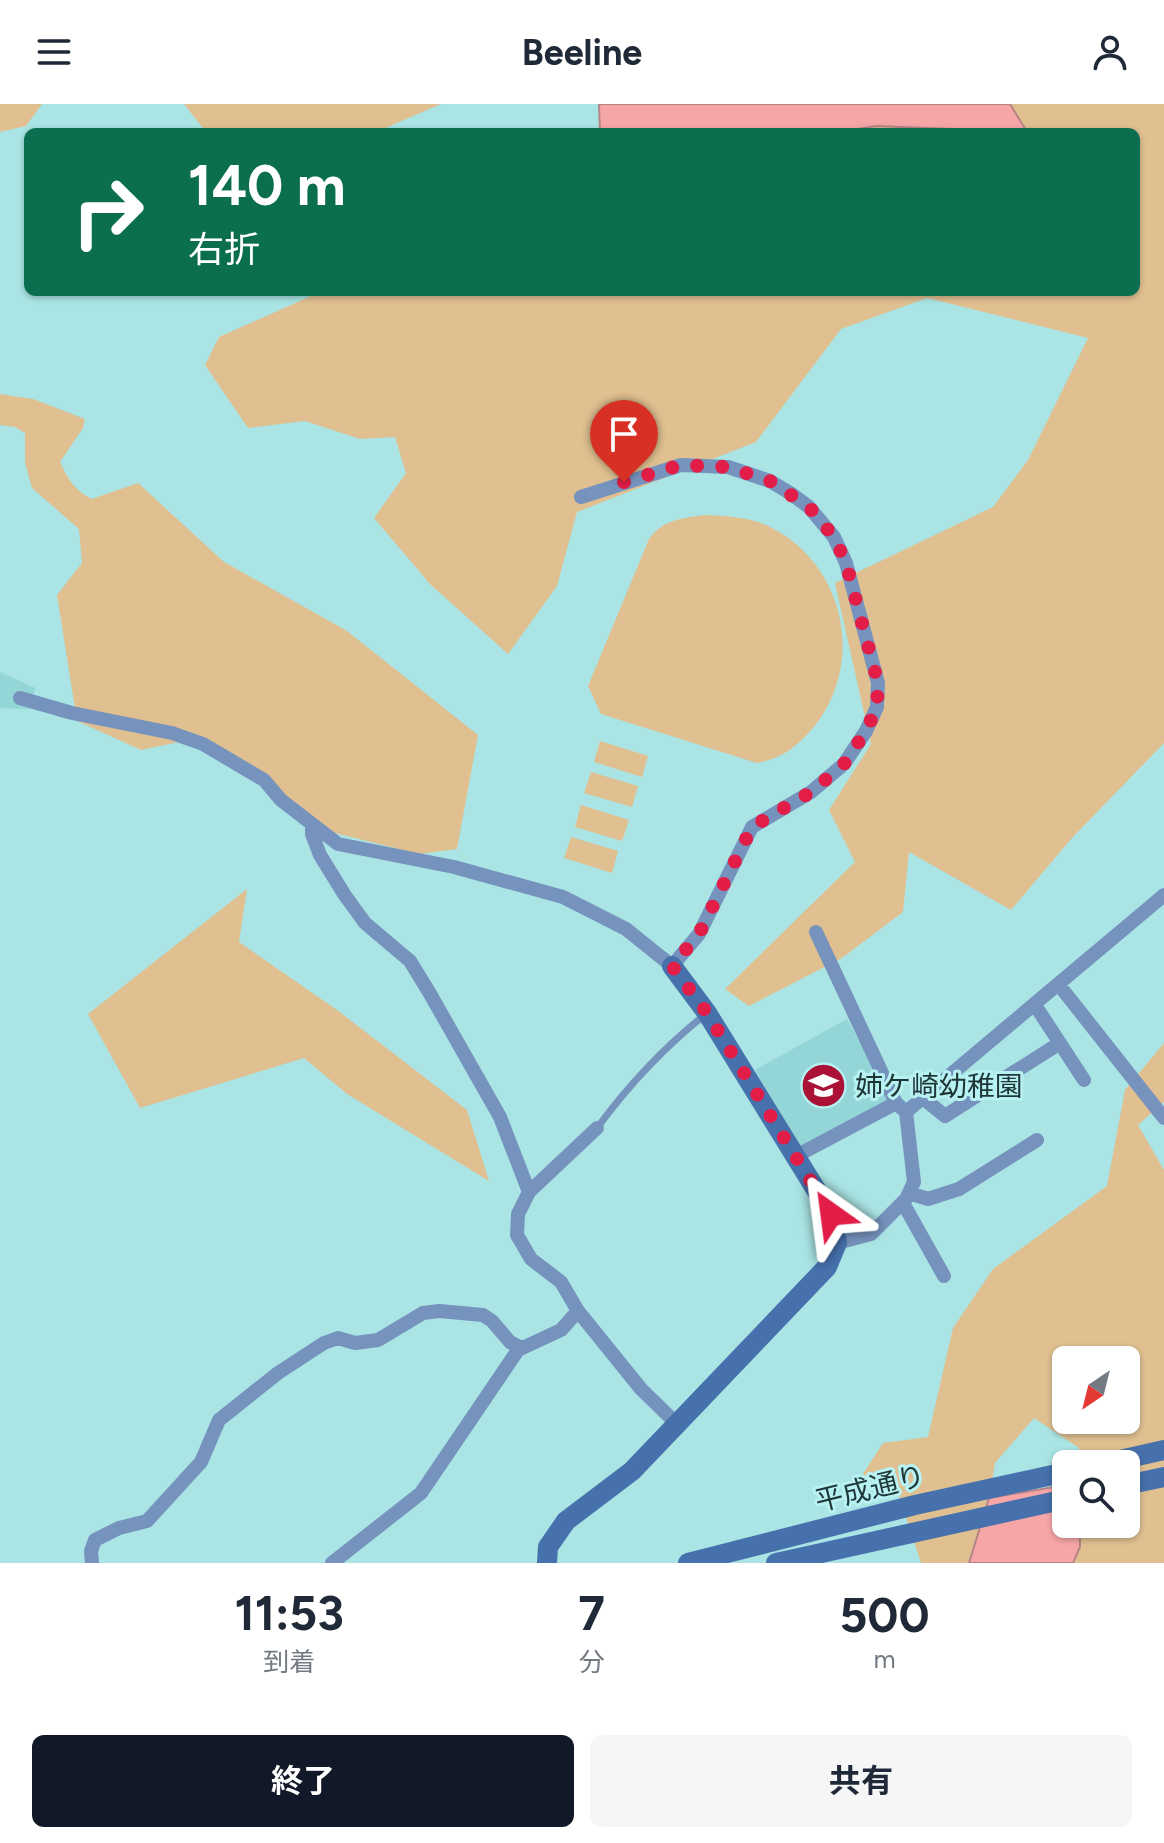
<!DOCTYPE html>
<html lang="ja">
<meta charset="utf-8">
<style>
body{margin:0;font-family:Figtree,"Noto Sans JP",sans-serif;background:#f6f6f7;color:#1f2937;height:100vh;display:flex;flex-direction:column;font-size:30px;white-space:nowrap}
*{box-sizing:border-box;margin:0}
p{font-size:26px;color:#747a83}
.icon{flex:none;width:44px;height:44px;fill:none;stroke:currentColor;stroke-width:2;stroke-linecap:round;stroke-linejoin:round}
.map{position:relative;height:1459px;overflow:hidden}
.panel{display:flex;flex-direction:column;background:#fff;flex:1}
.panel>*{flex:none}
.banner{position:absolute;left:24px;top:24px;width:1116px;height:168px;border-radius:12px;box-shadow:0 2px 6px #0004;background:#0b6e4f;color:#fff;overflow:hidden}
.needle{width:52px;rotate:215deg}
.buttons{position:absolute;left:1052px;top:1242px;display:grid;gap:16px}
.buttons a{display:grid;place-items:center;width:88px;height:88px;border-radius:12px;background:#fff;box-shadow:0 2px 6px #0004;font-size:40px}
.pin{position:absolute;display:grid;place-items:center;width:68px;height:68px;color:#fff;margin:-82px -34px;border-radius:50% 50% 50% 0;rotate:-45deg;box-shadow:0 0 8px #0007}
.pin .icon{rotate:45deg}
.me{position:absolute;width:88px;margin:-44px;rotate:329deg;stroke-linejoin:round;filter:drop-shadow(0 0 6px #0008)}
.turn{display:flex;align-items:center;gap:28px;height:168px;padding:0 32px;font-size:36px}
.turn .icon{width:104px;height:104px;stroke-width:2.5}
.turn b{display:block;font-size:56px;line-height:68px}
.eta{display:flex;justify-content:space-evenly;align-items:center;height:136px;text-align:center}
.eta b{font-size:48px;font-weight:700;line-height:56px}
.button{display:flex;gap:16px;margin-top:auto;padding:16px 32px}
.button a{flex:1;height:92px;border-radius:12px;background:#111827;color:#fff;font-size:32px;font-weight:700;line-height:92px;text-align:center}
.button a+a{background:#f6f6f7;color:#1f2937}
header{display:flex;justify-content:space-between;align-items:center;height:104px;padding:0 32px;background:#fff;font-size:36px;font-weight:700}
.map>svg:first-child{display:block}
.built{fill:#94d6d7}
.green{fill:#e0c091;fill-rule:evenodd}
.water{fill:#f7a6a8;stroke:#b68486;stroke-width:2}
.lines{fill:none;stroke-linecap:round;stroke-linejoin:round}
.lane{stroke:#7693bd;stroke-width:7}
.street{stroke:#7693bd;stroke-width:14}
.secondary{stroke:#4671ad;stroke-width:20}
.route{stroke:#e11d48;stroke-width:14;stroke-dasharray:0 25.2}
.labels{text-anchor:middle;stroke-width:6;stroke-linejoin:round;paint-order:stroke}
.poi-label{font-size:28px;fill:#1f3637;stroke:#b7f1f2;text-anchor:start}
.street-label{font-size:28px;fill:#1f3637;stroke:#b7f1f2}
</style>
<header><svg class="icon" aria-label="menu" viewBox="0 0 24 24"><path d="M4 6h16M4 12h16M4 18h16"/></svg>Beeline<svg class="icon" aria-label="person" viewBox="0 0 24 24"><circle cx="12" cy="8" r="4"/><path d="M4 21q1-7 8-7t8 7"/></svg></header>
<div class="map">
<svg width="1164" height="1459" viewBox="0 0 1164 1459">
<rect width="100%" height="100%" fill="#aae4e4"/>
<path class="built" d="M0,568l35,16 -4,21 -31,-1z
M847,915l46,82 -92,51 -46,-82z"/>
<path class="green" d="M0,0h42l-16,22 -26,6z
M184,0h257l-65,28h-170z
M1010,0h154v639l-92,95 -61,72 -102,-58 -6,60 -61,46 -93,48 -24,-17 130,-127 -26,-52 42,-66 -36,-161 158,-76 35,-47 60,-122 -161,-40 -86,31 -85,113 -179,70 -20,74 -49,68 -78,-70 -56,-66 32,-45 -11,-36 -35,2 -55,-18 -57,7 -43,-63 14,-28 101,-45h816v-160h-109z
M876,22l75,3 11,3h-122z
M0,290l33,5 52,20 -2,9 -23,34c8,17 14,28 32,37l46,-16 86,79 123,69 131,104 -21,114 -38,5 -84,-21 -133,-96 -61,13 -64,-29 -20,-126 25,-32 -3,-34 -47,-41 -7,-26v-29l-10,-6 -15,-2z
M705,411c23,1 46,2 67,13 73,38 94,135 41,200 -15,18 -32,31 -56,35l-156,-49 -13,-28 61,-147c13,-19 34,-21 56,-24z
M600,637l48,15 -6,21 -48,-15z
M591,668l47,14 -6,21 -48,-14z
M581,701l48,15 -7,21 -47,-14z
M571,733l47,14 -6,22 -48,-15z
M247,785l-8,53 98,68 130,100 22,71 -142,-87 -43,-36 -164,50 -52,-94z
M1164,939v59l-26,23 26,45v393h-91l7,-16v-23h46v-60h-47v-16l-45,-30 -39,45 -6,35 -20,65h-48l-24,-74 -36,-12 22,-34 45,-6 25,-109 40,-59 114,-83 18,-96zM1066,1256h60v60h-60z"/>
<path class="water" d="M599,0h411l17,28h-65l-11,-3 -75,-3 -36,6h-240z
M1066,1381v39h14v23l-7,16h-104l20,-65z"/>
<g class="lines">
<path class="lane" d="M597,1024c31,-42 67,-81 109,-114"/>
<path class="street" d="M20,594l52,15 100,20 31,11 61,36 17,20 57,44 116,23 109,30 63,32 46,37 27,-32 53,-107 59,-35 33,-28 22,-33 11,-24 1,-24 -32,-120 -12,-26 -25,-30 -19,-14 -20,-12 -42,-14 -47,-2 -100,32
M312,721v9l8,21 24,39 21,29 45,38 19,31 71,125 29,75
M816,828l80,171 10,9 8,70 -8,17 -35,35 -34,9
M1059,881l105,133
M1035,901l49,75
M923,994l22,18 115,-73
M906,1008l258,-217
M796,1052l100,-53
M909,1089l19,6 31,-10 78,-49
M903,1099l41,73
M578,1207l63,78 36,35
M92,1459l-1,-12 4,-11 24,-12 28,-7 54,-59 18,-42 59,-47 46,-30 14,-5 17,5 23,-3 45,-27 16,-2 44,4 9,6 18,21 11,6
M332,1459l89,-70 97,-143 43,-20 17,-19 -17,-29 -30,-23 -14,-24 1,-21 11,-22 68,-64"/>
<path class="secondary" d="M1102,1360l62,-14
M1126,1381l38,-8
M547,1459l1,-16 18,-26 66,-50 195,-204 10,-24 -6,-29 -124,-201 -35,-47
M688,1459l227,-58 151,-33
M776,1459l290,-64"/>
</g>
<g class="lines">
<path class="route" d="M624,378l57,-17 47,2 42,14 39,26 25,30 12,26 32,120 -1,24 -11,24 -22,33 -33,28 -59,35 -53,107 -27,32 35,47 124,201"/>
</g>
<defs>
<symbol id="school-disc" viewBox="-11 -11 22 22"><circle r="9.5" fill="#aa1335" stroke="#b7f1f2"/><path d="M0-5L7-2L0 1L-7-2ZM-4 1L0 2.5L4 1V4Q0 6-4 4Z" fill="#fff"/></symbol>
</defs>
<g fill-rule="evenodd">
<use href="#school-disc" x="798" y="956" width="51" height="51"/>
</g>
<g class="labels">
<g class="poi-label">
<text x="855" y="992">姉ケ崎幼稚園</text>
</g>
<g class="street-label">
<text transform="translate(870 1384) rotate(-14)" y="10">平成通り</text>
</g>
</g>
</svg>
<div class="buttons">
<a><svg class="needle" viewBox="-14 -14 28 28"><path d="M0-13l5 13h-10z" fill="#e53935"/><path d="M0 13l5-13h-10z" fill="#747a83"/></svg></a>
<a><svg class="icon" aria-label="search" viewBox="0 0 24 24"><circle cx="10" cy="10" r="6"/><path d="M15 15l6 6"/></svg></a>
</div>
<div class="pin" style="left:624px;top:378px;background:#d93025"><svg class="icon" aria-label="arrive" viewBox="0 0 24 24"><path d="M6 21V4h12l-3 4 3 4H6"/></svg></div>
<svg class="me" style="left:831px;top:1110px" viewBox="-20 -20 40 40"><path d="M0-17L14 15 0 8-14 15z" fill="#e11d48" stroke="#fff" stroke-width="4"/></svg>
<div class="banner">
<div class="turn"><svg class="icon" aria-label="right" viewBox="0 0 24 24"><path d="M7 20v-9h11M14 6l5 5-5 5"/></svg><div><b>140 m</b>右折</div></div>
</div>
</div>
<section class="panel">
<div class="eta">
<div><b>11:53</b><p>到着</p></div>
<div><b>7</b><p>分</p></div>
<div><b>500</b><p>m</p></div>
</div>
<div class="button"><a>終了</a><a>共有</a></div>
</section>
